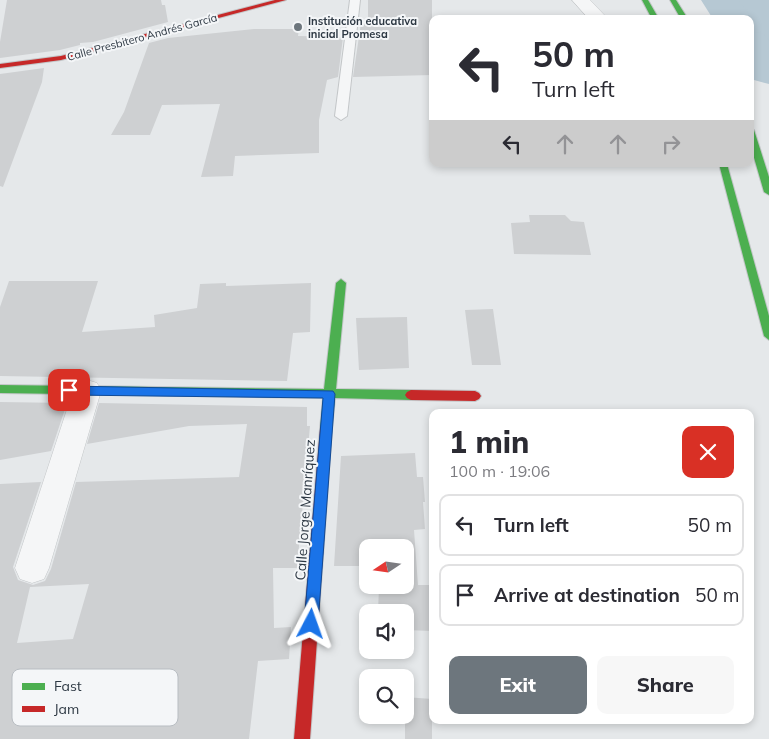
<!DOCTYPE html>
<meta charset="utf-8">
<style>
body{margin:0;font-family:Mulish,sans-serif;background:#f7f7f7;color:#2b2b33;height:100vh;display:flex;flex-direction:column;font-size:19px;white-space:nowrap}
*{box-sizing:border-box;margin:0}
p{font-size:16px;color:#7c7c81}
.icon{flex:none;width:28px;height:28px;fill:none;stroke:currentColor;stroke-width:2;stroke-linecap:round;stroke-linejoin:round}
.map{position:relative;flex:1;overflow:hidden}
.side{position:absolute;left:429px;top:409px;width:325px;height:315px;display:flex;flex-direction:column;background:#fff;border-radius:10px;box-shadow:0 2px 8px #0003}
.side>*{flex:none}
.hud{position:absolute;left:429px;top:15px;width:325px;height:152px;border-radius:10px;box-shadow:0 2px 8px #0003;background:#fff;color:#2b2b33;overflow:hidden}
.needle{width:32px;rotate:257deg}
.fabs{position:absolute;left:359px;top:539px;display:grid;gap:10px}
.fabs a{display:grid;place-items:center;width:55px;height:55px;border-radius:10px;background:#fff;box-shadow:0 2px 8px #0003;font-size:25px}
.pin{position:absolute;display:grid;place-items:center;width:42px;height:42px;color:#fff;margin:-21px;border-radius:10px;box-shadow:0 2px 8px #0006}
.me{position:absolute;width:55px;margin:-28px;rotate:4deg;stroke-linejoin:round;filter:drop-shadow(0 0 4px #0008)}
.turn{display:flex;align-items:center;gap:18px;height:105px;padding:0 20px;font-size:22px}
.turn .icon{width:65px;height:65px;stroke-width:2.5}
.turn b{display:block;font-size:35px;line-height:42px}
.lanes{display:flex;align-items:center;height:48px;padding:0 20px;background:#0003;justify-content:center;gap:25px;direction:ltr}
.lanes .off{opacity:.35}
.round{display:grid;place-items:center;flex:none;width:52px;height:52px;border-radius:10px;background:#f7f7f7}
.overview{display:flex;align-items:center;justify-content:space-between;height:85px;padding:0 20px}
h1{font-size:30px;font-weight:800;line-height:38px}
.button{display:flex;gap:10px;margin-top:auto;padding:10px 20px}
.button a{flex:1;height:58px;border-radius:10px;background:#6d767d;color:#fff;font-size:20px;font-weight:800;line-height:58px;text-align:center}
.button a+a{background:#f7f7f7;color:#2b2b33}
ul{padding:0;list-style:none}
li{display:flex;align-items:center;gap:15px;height:62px;margin:0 10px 8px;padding:0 10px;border:2px solid #e1e1e2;border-radius:10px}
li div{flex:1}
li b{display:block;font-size:19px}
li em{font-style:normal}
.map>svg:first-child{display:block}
.water{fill:#b6c8d3}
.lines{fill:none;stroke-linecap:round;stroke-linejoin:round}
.river{fill:#b6c8d3;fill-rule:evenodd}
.building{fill:#ced0d2;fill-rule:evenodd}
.lane-casing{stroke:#c3c6c8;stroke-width:2}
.street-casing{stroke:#c3c6c8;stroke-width:1}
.fast-casing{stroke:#c3c6c8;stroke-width:2}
.jam-casing{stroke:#c3c6c8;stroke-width:2}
.lane{fill:#f5f6f7;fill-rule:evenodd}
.street{fill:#f5f6f7;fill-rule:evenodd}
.fast{fill:#4caf50;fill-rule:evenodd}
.jam{fill:#c62828;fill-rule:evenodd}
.route{fill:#1a73e8;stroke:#114b97}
.poi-dot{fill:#6d767d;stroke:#f4f6f8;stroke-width:2}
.labels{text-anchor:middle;stroke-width:4;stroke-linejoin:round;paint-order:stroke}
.far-poi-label{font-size:11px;font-weight:bold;fill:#2d3843;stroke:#f4f6f8;text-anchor:start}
.far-street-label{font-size:11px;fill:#2d3843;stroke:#f4f6f8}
.street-label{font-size:14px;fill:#2d3843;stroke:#f4f6f8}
.key{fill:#f4f6f8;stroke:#b8bdc2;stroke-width:1}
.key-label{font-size:14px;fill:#2d3843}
</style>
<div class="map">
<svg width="769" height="739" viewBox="0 0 769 739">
<rect width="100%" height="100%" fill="#e5e8ea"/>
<path class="water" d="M720,0h49v71l-19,-28v-24h-17z"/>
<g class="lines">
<path class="river" d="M701,0h38l13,19 -2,4v-4h-37z
M750,31l14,3 5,7v43l-15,-4 -4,-6z"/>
</g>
<path class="building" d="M7,0h154l1,5h3l3,17 -75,20 -13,1v2l-20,5 -60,8v-16z
M368,0h64v75l-79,2 8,-54h7z
M254,29h45l-1,7 45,1 -5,40 -11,3 -8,40v33l-84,3 -2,20 -32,1 19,-73 -58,1 -12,30h-39l13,-23 25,-69 19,-5z
M44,68l-2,14 -39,105 -3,-1v-112z
M529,215h36l6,6 13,1 7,33 -77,-1 -3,-31 19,-1z
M9,281h89l-16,51 73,-5 -1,-12 43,-7 3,-24 26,-1v3l85,-3 -1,49 -17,1 -6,48 -287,-5v-69z
M493,309l8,56h-29l-7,-55z
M407,317l2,51 -50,2 -3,-52z
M0,402l67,1 -16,48 -51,9z
M99,403l208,4v19h3l-13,142h-24l1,60 17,-1 -2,32 -31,2 -9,78h-249v-255l41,-2 -28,85 5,13 15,5 12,-4 6,-12 25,-87 163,-5 8,-53 -58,2 -102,18zM89,584l-16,55 -56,4 13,-56z
M415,453l2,24h6l2,25h-2l2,27 -11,1 4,55h14v46l-27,-1v-18h-27l1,-25 -14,3 -5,-24h-26l7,-110zM368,548h37v37h-37z
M405,697l27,2v40h-27z"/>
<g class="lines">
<defs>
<path id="lane" d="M350,0h10l-13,116 -6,4 -6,-4z"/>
<path id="street" d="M572,0h18l18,19h-19z
M87,380l10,3 4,8 -52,177 -5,11 -12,4 -12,-4 -5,-11 58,-177 4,-8z"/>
<path id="fast" d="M642,0h6l11,19h-7z
M670,0h6l12,19h-7z
M750,127l4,3 15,47v18l-5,-3 -14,-48z
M719,164h8l42,152v24l-5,-4z
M341,279l5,4 -10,106 75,1 4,2 2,3 -2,3 -4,2 -76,-2 -3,31 -2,3 -4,2 -4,-2 -2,-3 3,-31 -323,-5v-8l324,4 12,-106z"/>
<path id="jam" d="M275,0h11l-225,60 -61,8v-4l61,-8z
M411,390l64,1 4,2 2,3 -2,3 -4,2 -64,-1 -4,-2 -2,-3 2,-3z
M326,424l4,2 2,3 -22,310h-16l26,-310 2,-3z"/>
</defs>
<use href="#lane" class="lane-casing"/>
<use href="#street" class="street-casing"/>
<use href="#fast" class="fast-casing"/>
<use href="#jam" class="jam-casing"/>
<use href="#lane" class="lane"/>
<use href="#street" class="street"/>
<use href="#fast" class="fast"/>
<use href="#jam" class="jam"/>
</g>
<path class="route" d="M69,386l264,5 2,3 -17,230 -2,5 -5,2 -5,-2 -2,-5 19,-226 -254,-3 -6,-5z"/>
<circle class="poi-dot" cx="298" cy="27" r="5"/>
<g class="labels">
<g class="far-poi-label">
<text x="308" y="25">Institución educativa<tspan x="308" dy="13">inicial Promesa</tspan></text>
</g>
<g class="far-street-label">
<text transform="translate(142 37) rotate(-15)" y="4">Calle Presbitero Andrés García</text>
</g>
<g class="street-label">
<text transform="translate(305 510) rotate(-86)" y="5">Calle Jorge Manríquez</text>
</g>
</g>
<rect x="12" y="669" width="166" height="57" rx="8" class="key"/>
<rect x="22" y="683" width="23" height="7" fill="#4caf50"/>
<rect x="22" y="706" width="23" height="6" fill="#c62828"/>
<g class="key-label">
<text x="54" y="691">Fast</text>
<text x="54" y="714">Jam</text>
</g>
</svg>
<div class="fabs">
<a><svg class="needle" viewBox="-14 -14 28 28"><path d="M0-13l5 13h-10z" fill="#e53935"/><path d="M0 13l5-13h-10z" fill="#7c7c81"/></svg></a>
<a><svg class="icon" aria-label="sound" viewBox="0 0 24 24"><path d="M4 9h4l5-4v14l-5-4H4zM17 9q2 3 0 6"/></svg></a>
<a><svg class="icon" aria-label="search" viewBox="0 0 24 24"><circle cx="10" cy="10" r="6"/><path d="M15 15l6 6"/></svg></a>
</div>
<div class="pin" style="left:69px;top:390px;background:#d93025"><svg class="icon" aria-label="arrive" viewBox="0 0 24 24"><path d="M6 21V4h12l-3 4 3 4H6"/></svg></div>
<svg class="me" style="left:311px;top:624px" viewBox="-20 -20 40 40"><path d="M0-17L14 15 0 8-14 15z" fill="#1a73e8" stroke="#fff" stroke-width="4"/></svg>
<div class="hud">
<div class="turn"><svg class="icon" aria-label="left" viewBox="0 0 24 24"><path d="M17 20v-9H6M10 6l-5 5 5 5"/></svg><div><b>50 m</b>Turn left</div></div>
<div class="lanes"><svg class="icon" aria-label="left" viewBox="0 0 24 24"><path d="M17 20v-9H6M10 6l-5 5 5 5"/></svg><svg class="icon off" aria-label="ahead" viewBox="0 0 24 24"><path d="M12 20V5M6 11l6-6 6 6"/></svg><svg class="icon off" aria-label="ahead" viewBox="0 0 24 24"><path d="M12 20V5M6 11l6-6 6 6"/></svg><svg class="icon off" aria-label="right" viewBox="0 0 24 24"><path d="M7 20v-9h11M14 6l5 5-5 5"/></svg></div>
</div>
<section class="side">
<div class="overview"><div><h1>1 min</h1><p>100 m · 19:06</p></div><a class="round" style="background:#d93025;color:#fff"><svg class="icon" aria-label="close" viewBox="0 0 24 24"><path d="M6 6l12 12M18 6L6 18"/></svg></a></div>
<ul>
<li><svg class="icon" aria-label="left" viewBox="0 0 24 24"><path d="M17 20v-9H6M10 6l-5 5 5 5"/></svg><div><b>Turn left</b></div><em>50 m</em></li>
<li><svg class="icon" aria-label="arrive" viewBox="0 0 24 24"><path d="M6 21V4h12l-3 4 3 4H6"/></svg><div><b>Arrive at destination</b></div><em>50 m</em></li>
</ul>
<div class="button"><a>Exit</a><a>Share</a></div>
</section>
</div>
